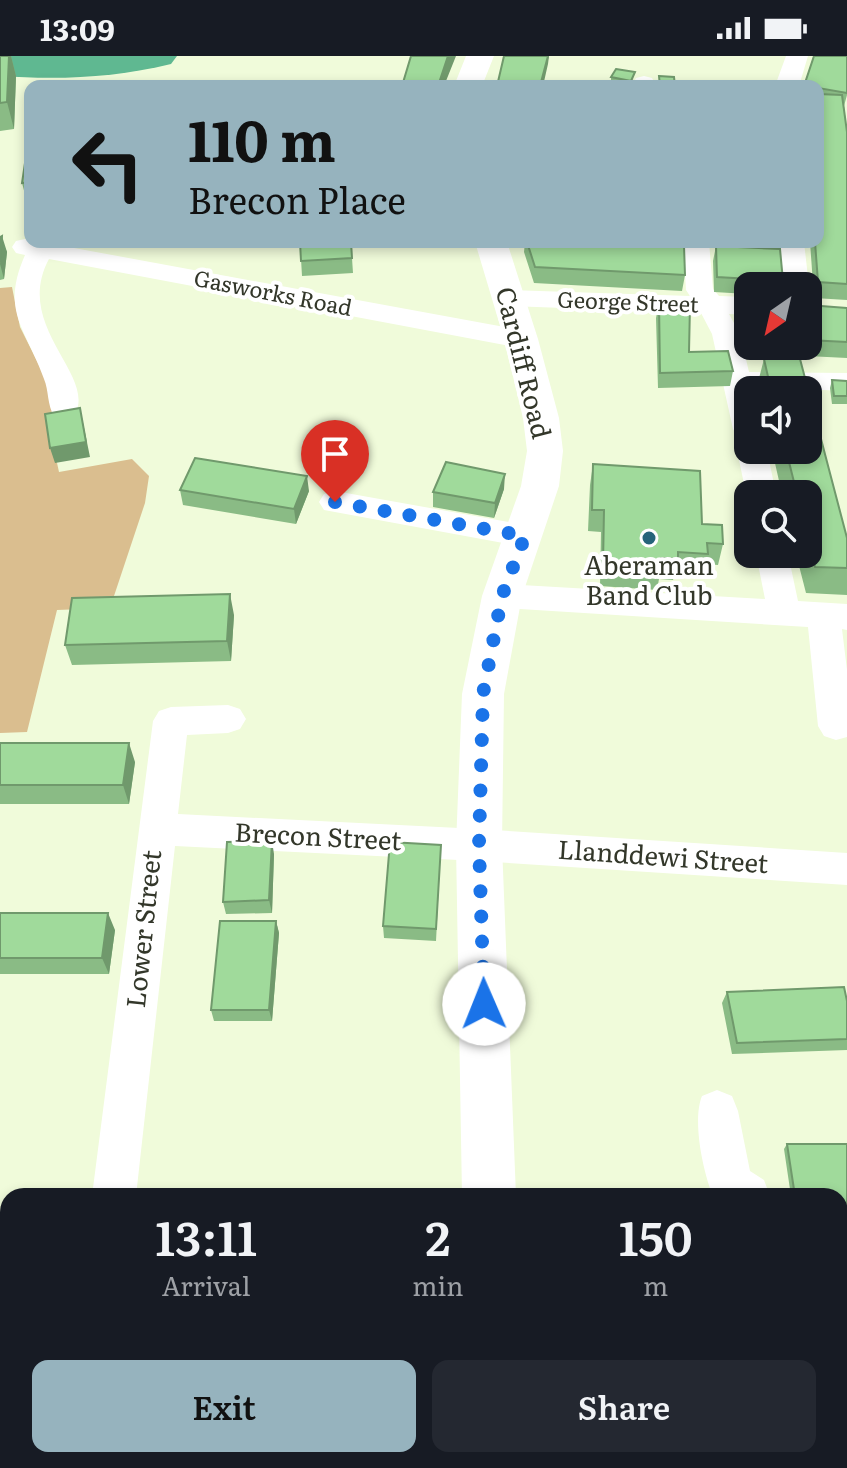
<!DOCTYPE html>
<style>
body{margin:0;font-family:Literata,serif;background:#242831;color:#f1f3f6;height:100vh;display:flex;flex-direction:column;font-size:30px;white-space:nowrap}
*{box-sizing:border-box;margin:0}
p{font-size:26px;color:#9ea1a6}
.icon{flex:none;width:44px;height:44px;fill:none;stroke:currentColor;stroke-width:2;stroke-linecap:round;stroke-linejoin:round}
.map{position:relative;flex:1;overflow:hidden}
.details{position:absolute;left:0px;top:1132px;width:848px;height:280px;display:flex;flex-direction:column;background:#171b24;border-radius:24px 24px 0 0;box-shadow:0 4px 12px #0003}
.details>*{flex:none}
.guide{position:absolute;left:24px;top:24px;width:800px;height:168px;border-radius:16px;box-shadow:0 4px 12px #0003;background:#96b3be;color:#111;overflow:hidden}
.needle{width:52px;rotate:214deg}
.tools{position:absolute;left:734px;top:216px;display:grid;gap:16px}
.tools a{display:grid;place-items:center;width:88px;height:88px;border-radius:16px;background:#171b24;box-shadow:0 4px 12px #0003;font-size:40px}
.pin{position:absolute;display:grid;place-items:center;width:68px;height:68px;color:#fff;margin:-82px -34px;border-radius:50% 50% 50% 0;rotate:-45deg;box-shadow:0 0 8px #0007}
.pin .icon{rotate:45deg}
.me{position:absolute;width:88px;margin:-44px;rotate:359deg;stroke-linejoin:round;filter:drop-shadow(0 0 6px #0008)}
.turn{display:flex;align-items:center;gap:28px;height:168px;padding:0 32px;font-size:36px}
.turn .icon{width:104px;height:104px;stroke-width:2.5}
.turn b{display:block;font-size:56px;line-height:68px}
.eta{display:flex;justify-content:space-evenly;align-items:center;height:136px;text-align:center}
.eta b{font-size:48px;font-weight:600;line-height:56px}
.cta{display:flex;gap:16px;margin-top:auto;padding:16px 32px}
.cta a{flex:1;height:92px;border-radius:16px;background:#96b3be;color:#111;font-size:32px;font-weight:600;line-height:92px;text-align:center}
.cta a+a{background:#242831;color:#f1f3f6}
.status{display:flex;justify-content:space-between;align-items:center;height:56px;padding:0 40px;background:#171b24;direction:ltr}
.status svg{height:22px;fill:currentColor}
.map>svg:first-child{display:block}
.green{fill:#dabe8f}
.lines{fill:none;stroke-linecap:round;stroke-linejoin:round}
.river{fill:#5fb891;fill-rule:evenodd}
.minor{fill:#fff;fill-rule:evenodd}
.major{fill:#fff;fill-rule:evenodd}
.wall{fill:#8abb85}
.shaded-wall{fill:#70996c}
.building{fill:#a0da9b;stroke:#70996c;stroke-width:2}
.route{stroke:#1a73e8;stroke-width:14;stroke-dasharray:0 25.2}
.poi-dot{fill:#26647a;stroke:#fff;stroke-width:3}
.labels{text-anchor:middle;stroke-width:8;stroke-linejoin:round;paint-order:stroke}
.far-street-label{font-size:22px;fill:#33372a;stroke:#fff}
.street-label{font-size:26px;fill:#33372a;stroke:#fff}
.poi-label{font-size:26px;fill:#33372a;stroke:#fff}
</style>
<div class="status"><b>13:09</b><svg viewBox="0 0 49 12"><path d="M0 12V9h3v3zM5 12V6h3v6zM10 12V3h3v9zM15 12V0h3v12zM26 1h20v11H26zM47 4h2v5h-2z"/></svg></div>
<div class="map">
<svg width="847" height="1412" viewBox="0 0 847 1412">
<rect width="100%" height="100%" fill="#f0fbda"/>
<path class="green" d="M12,231l8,40 32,64 3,17 -8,9 12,55 73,-13 17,17 -4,27 -35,105 -53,2 -30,122 -27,1v-445z"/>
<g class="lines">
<path class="river" d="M0,0h177l-6,8c-57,14 -113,16 -171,12z"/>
<path class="minor" d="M786,0h22l-9,30h-24z
M644,20l8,2 4,8h-24l4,-8z
M25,183l496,91 10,3 4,6 -4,6 -10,3 -472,-89c-37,68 50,117 25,157l-10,3 -10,-3c-7,-11 -5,-25 -10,-37 -18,-51 -44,-67 -19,-124l-9,-2 -4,-6 4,-6z
M683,186h26l4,47 6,7 29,1v18l-19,-1 11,20 9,38 98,1v18l-94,-4v3h-5v49l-11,-3 -4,-7 -21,-95 -11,-21 -192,-7 -10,-2 -4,-6 4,-6 10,-2 181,6 -4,-6z
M778,186h26l5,44 -1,1 -27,-1z
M748,385v9h19l9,44h-28v4l-2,-4 -9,-44 4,-7z
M335,435l190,34 11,3 5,8 -5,8 -11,3 -201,-37 -5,-8 5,-8z
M756,498h32l10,47 49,3v26l-5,-1 5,41v67l-11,3 -12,-4 -6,-10 -10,-99 -306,-19 -12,-3 -4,-9 4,-9 12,-3 263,15z
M228,649l12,4 6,10 -6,10 -12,4 -41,2 -9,79 301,15 368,24v32l-368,-24 -304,-15 -39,350h-44l61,-475 6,-10 12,-4z
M717,1034l15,6 6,15 12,60 14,9 6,16h-57c-10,-24 -21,-76 -11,-100z
M840,1159l7,1v44l-7,-1z
M0,1256h8v46h-8z
M742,1404h50l1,8h-50z"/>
<path class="major" d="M466,0h28l-12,30h-28z
M475,186h32l31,97 21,79 4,33 -4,35 -37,110 -18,98 -2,151 14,351h-54l-6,-351 6,-151 20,-98 39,-110 6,-35 -4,-33 -19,-79z
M466,1404h60v8h-60z"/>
</g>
<path class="wall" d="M0,0h11l5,20 -2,53 -14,2z
M847,0v39l-3,11 3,26v168l-33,-2 -4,-56h8v-156z
M611,21l23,3 -3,6h-16l-4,-1z
M30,107v35h-4l-4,-15z
M0,181l7,15 -3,27 -4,1z
M300,186l52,16 1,15 -51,3z
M525,186h93l67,33 -3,16 -148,-8 -10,-31z
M716,190l67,35 -2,5h-33v8l-34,-2 -1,-31z
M745,246h3v44h60v-41l39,3v50l-103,-5 -3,-36z
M659,247l30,49 44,19 -3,15 -72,2 -2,-70z
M764,303h36l47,179v57l-41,-2 -10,-39h12v-60h-26l-10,-44h36v-60h-51v-4z
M832,324l15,1v23h-15l-2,-16z
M593,408l109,60 21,20 -5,21 -13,-1 -3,11 -27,-2 -2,7 -14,-1 -2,11 -57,-4 1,-54 -13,-1 2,-46z
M504,433l-10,29 -61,-11v-15z
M180,434l129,1 -13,33 -113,-19z
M234,559l-3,46 -159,4 -7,-20z
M0,687l135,19 -6,42h-129z
M441,789l-5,96 -52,-3 -1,-12z
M274,798l-2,59 -46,1 -3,-12z
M0,857l115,17 -6,44h-109z
M276,865l3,12 -7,88h-58l-3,-11z
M727,936l120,9v49l-115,4 -10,-51z
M787,1088h60v63h-7v-11h-49l-7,-47z"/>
<path class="shaded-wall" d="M9,0h2l5,20 -2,53 -7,-27z
M448,0h8l-12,30h-6z
M548,0h1l-1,8 -5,22h-3z
M2,180l5,16 -3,27 -4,-15z
M80,352l10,49 -35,6 -5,-15z
M505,418l-1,15 -10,29 1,-15z
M307,420l2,15 -13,33 -2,-15z
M230,538l4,21 -3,46 -4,-20z
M129,687l6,19 -6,42 -6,-19z
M272,785l2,13 -2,59 -3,-13z
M108,857l7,17 -6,44 -7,-16z
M276,865l3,12 -7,88 -3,-11z"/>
<path class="building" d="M0,0h9l-2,46 -7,1z
M411,0h37l-10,30h-36z
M504,0h44l-8,30h-43z
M814,0h33v37l-29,-5v-2h-14z
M616,13l19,3 -4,9 -20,-4z
M659,20l15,1 1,9h-15z
M818,38l24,1 5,37v152l-29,-2 -3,-40h3z
M25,107h5v19l-8,1z
M2,180l-2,26v-25z
M300,186h51l1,16 -51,3z
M527,186h91l66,4 1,29 -150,-8z
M716,190l64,3 3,32 -66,-4z
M745,246h3v34z
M659,247l31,2 -1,47 39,-1 5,20 -73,2z
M808,249l39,3v34l-39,-2z
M764,303h36l47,179v30l-32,-1 -7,-27v-46h-11l-11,-44h22v-60h-37z
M832,324l15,1v15h-13z
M80,352l6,34 -36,6 -5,-34z
M195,402l112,18 -13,33 -114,-19z
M446,406l59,12 -10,29 -62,-11z
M593,408l107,7 2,53 20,1 1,19 -16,-1 1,11 -30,-2v7l-17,-1 1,11 -59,-4 1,-55h-12z
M230,538l-3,47 -162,4 7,-47z
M0,687h129l-6,42h-123z
M272,785l-3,59 -46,2 4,-60z
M390,786l51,3 -5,84 -53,-3z
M0,857h108l-6,45h-102z
M220,865h56l-7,89h-58z
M844,931l3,14v38l-110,4 -10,-51z
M787,1088h60v59l-7,-1v-6h-45z"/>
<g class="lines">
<path class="route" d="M335,446l190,34 -23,60 -19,98 -4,151 5,159"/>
</g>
<circle class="poi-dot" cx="649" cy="482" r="8"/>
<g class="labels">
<g class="far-street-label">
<text transform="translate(273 237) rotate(11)" y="8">Gasworks Road</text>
<text transform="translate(628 246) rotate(2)" y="8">George Street</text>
</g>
<g class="street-label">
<text transform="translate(523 307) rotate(76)" y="9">Cardiff Road</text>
<text transform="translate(318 781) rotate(3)" y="9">Brecon Street</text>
<text transform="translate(663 801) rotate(4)" y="9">Llanddewi Street</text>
<text transform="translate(144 873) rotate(-84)" y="9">Lower Street</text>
</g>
<g class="poi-label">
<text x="649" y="519">Aberaman<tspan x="649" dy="30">Band Club</tspan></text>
</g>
</g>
</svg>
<div class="tools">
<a><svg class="needle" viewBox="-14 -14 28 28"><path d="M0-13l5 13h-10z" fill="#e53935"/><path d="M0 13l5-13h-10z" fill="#9ea1a6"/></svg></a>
<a><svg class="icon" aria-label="sound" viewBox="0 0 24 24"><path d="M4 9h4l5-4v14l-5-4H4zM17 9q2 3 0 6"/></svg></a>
<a><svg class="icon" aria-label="search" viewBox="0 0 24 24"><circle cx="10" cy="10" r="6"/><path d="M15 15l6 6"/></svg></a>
</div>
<div class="pin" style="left:335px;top:446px;background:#d93025"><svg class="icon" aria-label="arrive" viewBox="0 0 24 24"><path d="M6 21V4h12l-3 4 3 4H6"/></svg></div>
<svg class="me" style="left:484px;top:948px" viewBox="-20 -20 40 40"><circle r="19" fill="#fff"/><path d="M0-13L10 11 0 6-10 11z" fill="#1a73e8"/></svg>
<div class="guide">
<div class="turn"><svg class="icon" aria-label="left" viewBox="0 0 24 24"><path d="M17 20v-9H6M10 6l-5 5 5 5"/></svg><div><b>110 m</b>Brecon Place</div></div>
</div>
<section class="details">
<div class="eta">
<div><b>13:11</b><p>Arrival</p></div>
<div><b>2</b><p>min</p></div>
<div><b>150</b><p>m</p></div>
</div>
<div class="cta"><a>Exit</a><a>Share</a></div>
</section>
</div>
